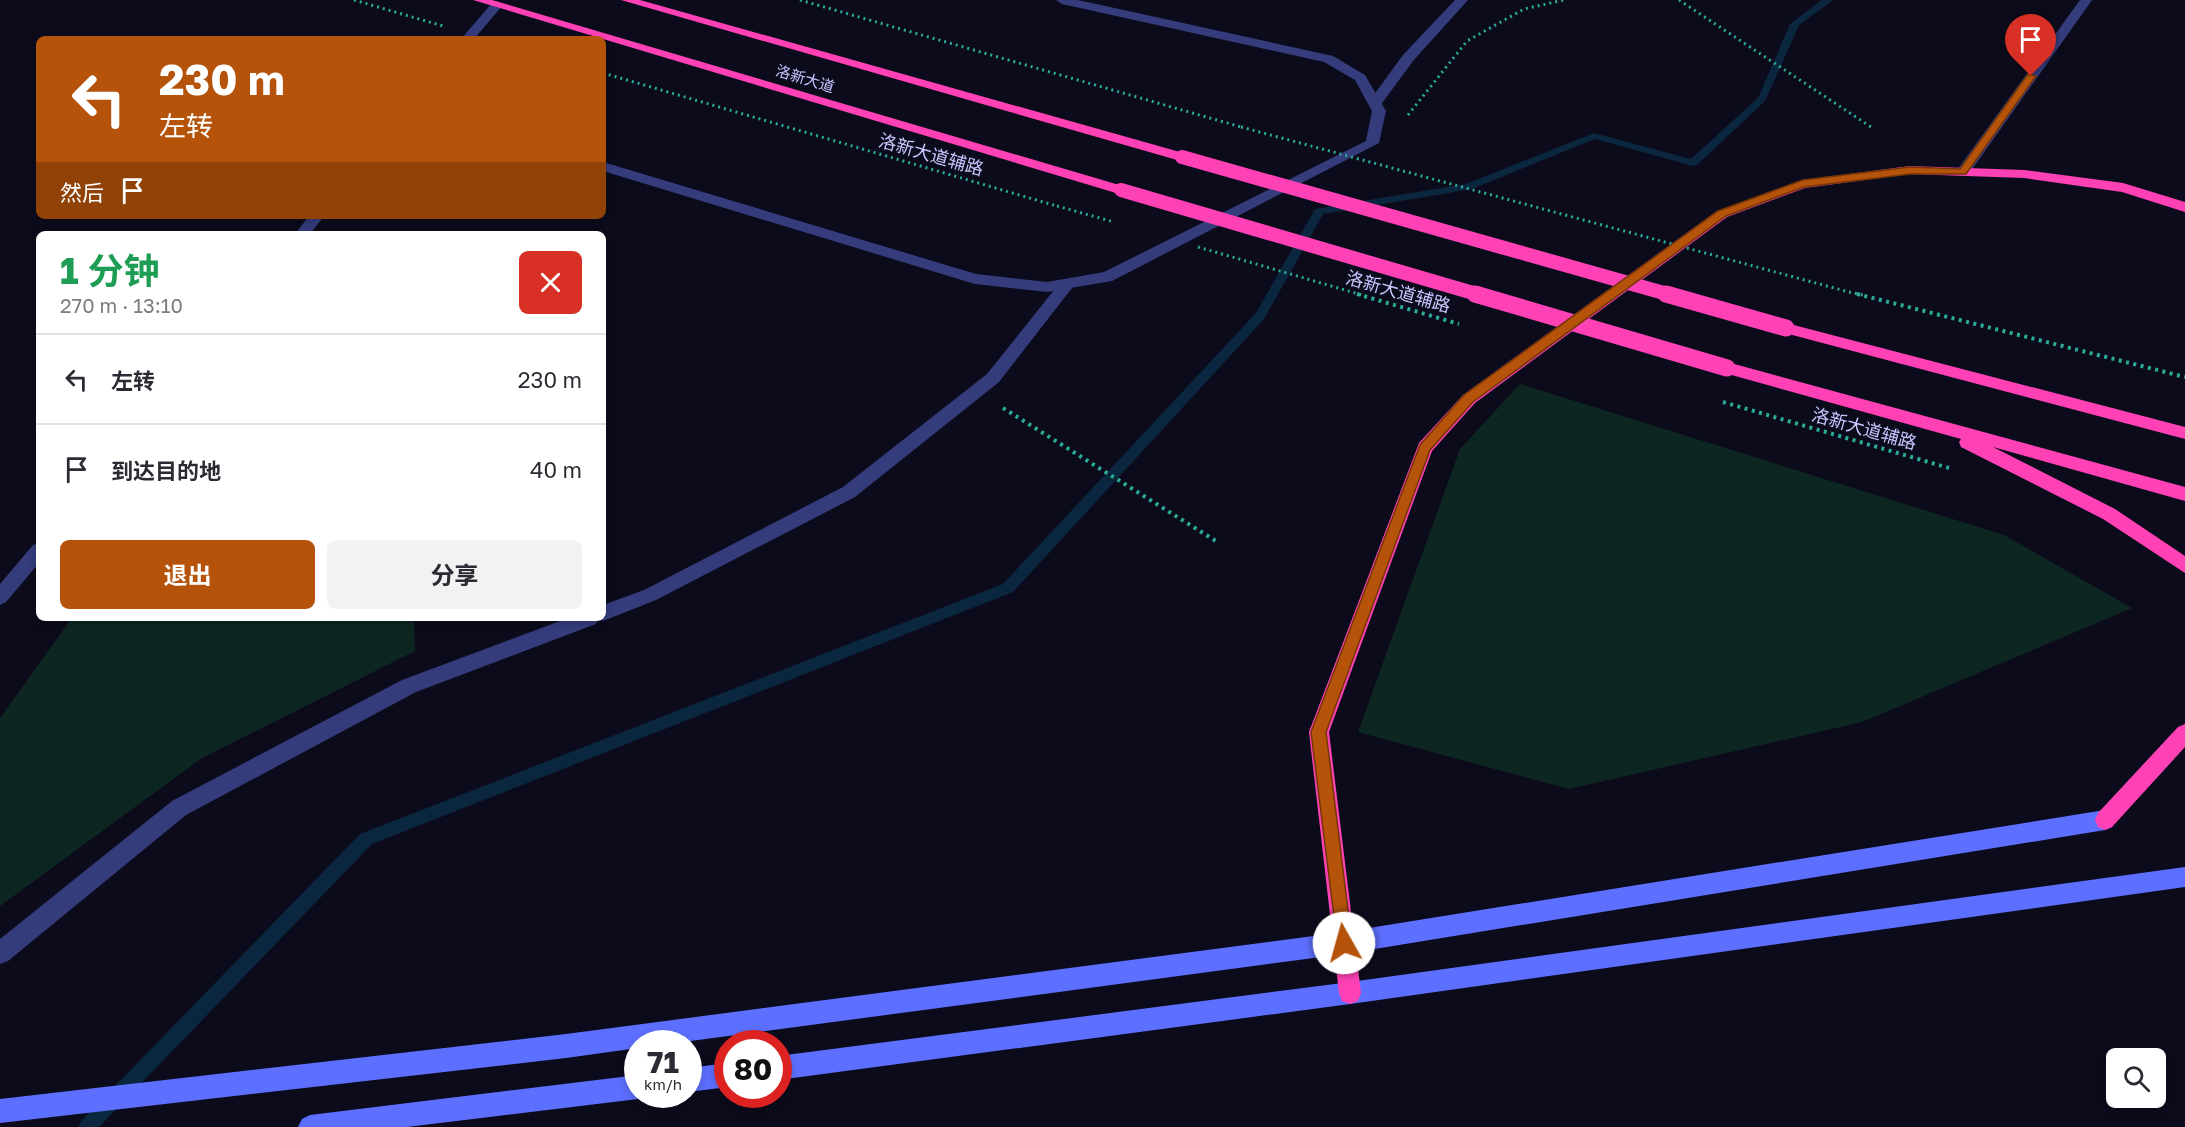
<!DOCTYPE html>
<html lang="zh">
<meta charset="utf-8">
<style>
body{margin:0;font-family:"Golos Text","Noto Sans SC",sans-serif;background:#f2f2f3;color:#2b2b33;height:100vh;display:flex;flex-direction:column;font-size:22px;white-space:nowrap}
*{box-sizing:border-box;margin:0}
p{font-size:20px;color:#7c7c81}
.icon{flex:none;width:33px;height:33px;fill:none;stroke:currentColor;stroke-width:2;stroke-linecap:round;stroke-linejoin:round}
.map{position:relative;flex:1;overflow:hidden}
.drawer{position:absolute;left:36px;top:231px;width:570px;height:390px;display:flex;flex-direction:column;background:#fff;border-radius:9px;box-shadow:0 3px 9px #0003}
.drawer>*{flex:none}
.banner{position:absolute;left:36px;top:36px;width:570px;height:183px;border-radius:9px;box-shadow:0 3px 9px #0003;background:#b45309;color:#fff;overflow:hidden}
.buttons{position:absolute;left:2106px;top:1048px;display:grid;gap:12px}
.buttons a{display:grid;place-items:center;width:60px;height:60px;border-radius:9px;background:#fff;box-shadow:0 3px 9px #0003;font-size:30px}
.speed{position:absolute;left:624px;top:1030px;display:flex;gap:12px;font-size:30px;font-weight:700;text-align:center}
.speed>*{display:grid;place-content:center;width:78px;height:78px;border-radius:50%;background:#fff;box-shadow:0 3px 9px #0003;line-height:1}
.speed small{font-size:15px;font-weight:400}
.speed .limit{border:9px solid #d22;background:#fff;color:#111}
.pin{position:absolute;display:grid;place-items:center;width:51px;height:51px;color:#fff;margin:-62px -26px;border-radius:50% 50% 50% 0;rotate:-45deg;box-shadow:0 0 6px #0007}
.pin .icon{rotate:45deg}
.me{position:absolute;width:66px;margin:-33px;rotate:353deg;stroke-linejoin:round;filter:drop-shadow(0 0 4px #0008)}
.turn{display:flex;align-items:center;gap:21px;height:126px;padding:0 24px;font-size:27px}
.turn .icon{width:78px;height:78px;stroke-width:2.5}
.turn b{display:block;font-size:42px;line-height:51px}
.then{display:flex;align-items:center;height:57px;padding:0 24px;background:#0003;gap:12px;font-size:22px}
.round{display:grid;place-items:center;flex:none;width:63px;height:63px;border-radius:9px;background:#f2f2f3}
.head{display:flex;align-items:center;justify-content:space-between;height:102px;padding:0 24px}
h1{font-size:36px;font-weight:700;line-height:45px;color:#1e9e55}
.button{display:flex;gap:12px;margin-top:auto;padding:12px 24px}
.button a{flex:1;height:69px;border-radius:9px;background:#b45309;color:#fff;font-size:24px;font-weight:700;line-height:69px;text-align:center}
.button a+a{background:#f2f2f3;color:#2b2b33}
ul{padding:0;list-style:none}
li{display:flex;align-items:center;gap:18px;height:90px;padding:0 24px;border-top:2px solid #e1e1e2}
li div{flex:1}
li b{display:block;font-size:22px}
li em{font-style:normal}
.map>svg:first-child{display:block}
.green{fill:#0e2622}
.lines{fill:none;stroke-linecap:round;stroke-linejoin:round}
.stream{fill:#0b2740;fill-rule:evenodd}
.path-far1{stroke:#2bad94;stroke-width:3;stroke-dasharray:2 4;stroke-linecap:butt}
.path{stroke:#2bad94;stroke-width:4;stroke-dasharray:3 4.5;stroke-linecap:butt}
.lane{fill:#353c7c;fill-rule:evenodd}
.street{fill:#353c7c;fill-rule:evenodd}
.secondary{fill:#5d6fff;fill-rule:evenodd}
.highway{fill:#ff41b6;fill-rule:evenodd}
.path-bridge-far1{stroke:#2bad94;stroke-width:3;stroke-dasharray:2 4;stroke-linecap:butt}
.path-bridge{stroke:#2bad94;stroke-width:4;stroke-dasharray:3 4.5;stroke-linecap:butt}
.highway-bridge-far1{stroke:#ff41b6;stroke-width:14}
.highway-bridge{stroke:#ff41b6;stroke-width:17}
.route{fill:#b45309;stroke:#753606;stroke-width:1.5}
.labels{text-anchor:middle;stroke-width:6;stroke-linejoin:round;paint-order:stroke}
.far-street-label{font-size:15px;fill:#c6c7ff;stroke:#0c0b1c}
.street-label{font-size:18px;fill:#c6c7ff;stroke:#0c0b1c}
</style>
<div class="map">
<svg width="2185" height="1127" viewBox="0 0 2185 1127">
<rect width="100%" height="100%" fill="#0c0b1c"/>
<path class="green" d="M1520,384l484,151 128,73 -270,114 -293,67 -211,-57 102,-283z
M72,618h342l1,33 -213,107 -202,148v-188z"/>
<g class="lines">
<path class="stream" d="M1822,0h11l-34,25 -34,76 -68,64 -4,1 -98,-27 -123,50 -149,25 -59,105 -251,273 -641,252 -273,283h-21l3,-6 279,-287 643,-250 253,-271 59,-104 151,-25 128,-51 97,26 67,-61 32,-74z"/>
<path class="path-far1" d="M354,0l89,26
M800,0l441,127
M1679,0l192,127
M603,73l454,133
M1408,115l59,-74 57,-32 40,-9
M1849,292l14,3"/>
<path class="path" d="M1857,294l328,83
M1723,402l226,66
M1003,408l216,135"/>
<path class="lane" d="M1455,0h13l-55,61 -33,45h-10l-2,-3 35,-48z
M2080,0h12l-124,175h-10v-6z
M1067,279l8,5 -3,4 -73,94 -144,115 -199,103 -53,21 -5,-2 -2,5 -180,68 -230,123 -178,146 -8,3v-25l172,-138 230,-121 166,-62h35v-13l41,-15 199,-103 144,-113 75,-94z"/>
<path class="street" d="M1056,0h22l255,56 32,19 21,36 -7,32 -267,138 -65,11 -72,-8 -372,-113v-9l373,112 71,8 57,-10 262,-131 6,-30 -17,-31 -31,-18 -262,-58z
M497,1l6,4 -29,34h-13l32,-37z
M309,216h15l-14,18h-15z
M39,543v20l-33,39 -6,3v-21l33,-39z"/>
<path class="secondary" d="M2105,810l7,3 3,7 -3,7 -7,3 -761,124 -676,90h-30v4l-72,10 -566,65v-24l566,-65 778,-102z
M2185,867v20l-835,117 -572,76v-24l572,-74z
M728,1063v24l-40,5v-24z
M638,1075v20h8l-8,4 -231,28h-109l4,-8 8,-4z"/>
<path class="highway" d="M473,0h19l634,187 2,3 -7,5 -5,-2z
M621,0h19l547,154 2,3 -7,4 -5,-1z
M1910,166l114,4 99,13 62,19v10l-63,-20 -98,-14 -114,-4 -105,14 -78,29 -252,186 -43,48 -103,281 32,261 -3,8 -8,3 -8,-3 -3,-8 -30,-261 110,-289 44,-48 254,-184 86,-31z
M1786,323l399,104v12l-404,-107 -3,-4 3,-4z
M1727,362l458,125v14l-192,-54 122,62 70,47v17l-82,-54 -142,-72 -2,-5 2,-3 -240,-67 -2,-4 2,-4z
M2185,724v23l-73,80 -7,3 -7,-3 -3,-7 3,-7 80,-86z"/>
<path class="path-bridge-far1" d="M1241,127l608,165
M1057,206l57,16
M1198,247l164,48"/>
<path class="path-bridge" d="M1357,294l102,30"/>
<path class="highway-bridge-far1" d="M1182,157l489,138
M1121,190l359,105"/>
<path class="highway-bridge" d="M1475,294l252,74
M1666,294l120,34"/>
</g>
<path class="route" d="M2028,74l8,2 -70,98h-56l-106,13 -78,29 -253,186 -43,48 -104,282 26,211 -2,6 -6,2 -6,-2 -27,-217 109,-287 44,-50 254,-184 85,-31 107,-13 50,2z"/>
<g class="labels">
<g class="far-street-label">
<text transform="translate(805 79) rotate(17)" y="5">洛新大道</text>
</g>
<g class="street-label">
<text transform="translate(931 155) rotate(16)" y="6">洛新大道辅路</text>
<text transform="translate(1398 292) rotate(16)" y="6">洛新大道辅路</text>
<text transform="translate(1864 429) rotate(16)" y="6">洛新大道辅路</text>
</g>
</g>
</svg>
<div class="buttons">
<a><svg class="icon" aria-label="search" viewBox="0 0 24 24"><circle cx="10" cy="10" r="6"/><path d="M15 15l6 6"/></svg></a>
</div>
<div class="speed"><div>71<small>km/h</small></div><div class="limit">80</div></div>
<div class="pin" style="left:2031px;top:76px;background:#d93025"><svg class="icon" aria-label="arrive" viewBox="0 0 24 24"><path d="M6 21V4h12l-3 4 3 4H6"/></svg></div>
<svg class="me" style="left:1344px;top:943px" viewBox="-20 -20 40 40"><circle r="19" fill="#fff"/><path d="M0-13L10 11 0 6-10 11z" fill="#b45309"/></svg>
<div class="banner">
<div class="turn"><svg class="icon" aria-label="left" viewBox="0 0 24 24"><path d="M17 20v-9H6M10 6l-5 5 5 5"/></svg><div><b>230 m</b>左转</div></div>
<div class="then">然后<svg class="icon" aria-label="arrive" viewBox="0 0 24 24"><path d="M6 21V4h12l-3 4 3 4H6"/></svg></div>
</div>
<section class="drawer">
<div class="head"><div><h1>1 分钟</h1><p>270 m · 13:10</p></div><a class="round" style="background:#d93025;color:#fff"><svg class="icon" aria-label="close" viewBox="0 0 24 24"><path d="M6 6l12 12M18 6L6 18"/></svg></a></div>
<ul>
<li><svg class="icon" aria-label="left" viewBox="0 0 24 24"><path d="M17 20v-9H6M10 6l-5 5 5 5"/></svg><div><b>左转</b></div><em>230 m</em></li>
<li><svg class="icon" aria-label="arrive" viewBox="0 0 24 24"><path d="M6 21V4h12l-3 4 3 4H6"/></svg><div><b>到达目的地</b></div><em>40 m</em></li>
</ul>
<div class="button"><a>退出</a><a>分享</a></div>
</section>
</div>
